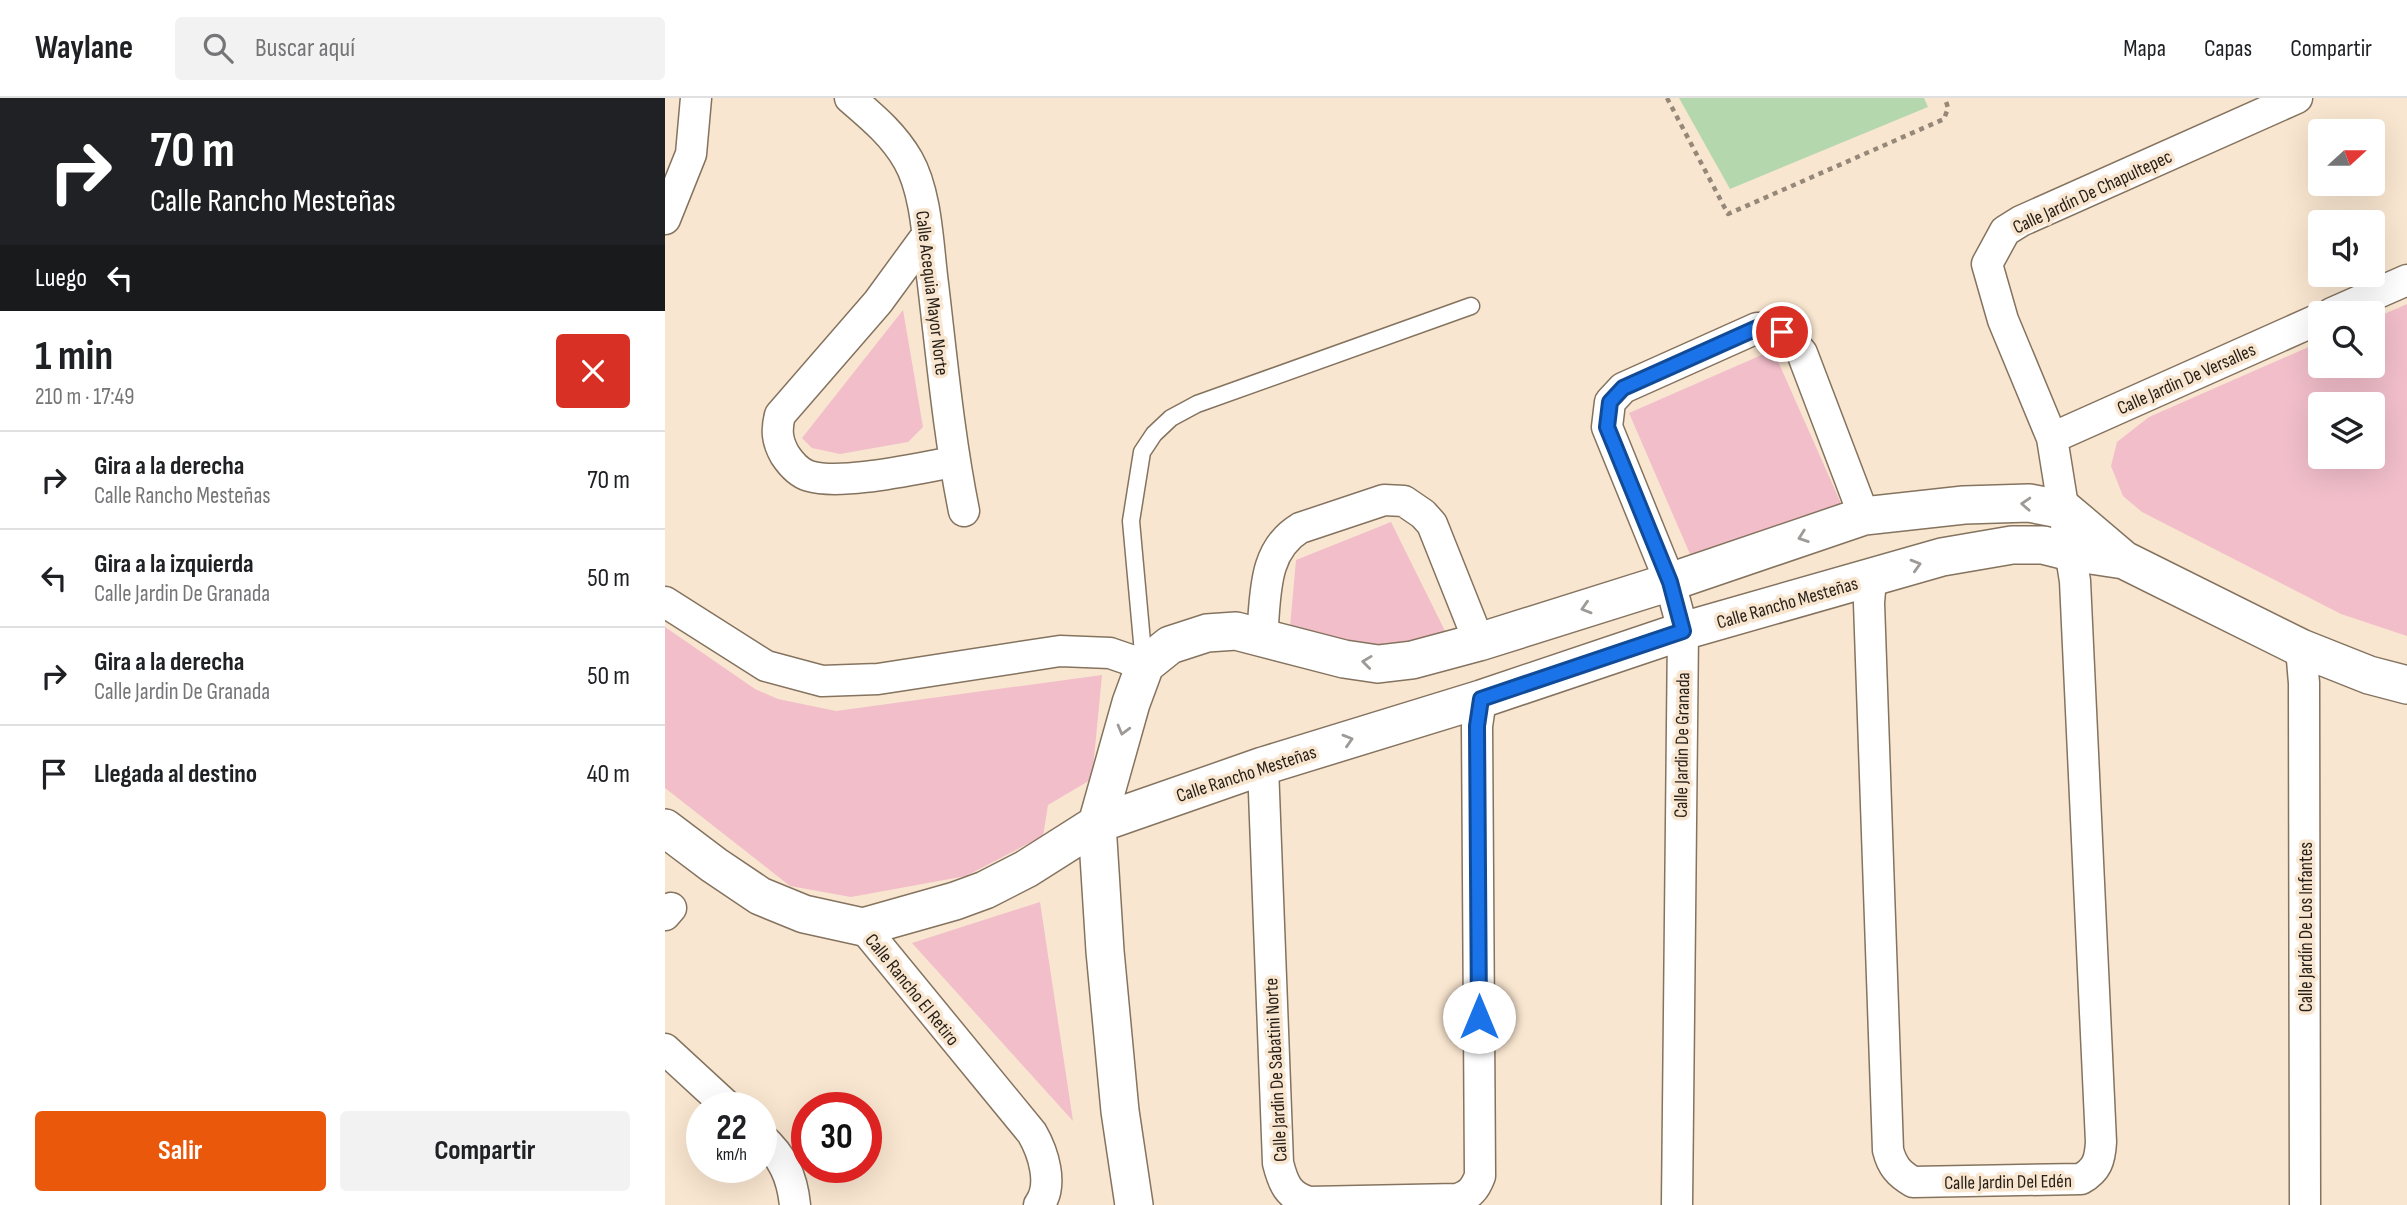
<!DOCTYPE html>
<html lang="es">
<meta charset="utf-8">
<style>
body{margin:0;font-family:"Sofia Sans Condensed",sans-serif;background:#f2f2f2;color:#202124;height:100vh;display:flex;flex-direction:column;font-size:26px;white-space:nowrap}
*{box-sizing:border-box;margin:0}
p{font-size:23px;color:#757577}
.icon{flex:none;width:38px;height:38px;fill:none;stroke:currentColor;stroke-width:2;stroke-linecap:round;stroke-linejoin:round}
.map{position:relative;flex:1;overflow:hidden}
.sheet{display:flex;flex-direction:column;background:#fff;width:665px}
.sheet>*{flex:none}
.hud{background:#202124;color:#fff;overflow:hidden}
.needle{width:46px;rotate:69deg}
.controls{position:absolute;left:1643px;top:21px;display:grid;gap:14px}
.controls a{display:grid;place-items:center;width:77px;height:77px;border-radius:7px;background:#fff;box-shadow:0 7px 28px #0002;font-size:35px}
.speed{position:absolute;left:21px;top:994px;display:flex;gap:14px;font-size:35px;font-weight:700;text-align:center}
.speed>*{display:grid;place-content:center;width:91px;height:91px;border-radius:50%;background:#fff;box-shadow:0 7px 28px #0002;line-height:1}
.speed small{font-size:18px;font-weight:400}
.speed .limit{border:10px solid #d22;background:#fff;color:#111}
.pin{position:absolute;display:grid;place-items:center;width:60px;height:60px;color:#fff;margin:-30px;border:4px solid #fff;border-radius:50%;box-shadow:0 2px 7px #0007}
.me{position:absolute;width:77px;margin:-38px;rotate:0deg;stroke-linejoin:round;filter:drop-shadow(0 0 5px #0008)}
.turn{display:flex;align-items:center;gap:24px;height:147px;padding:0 35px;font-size:32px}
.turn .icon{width:91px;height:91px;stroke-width:2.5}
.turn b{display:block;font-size:49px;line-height:60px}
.then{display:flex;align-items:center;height:66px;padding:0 35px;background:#0003;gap:14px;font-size:26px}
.round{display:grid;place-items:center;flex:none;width:74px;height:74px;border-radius:7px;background:#f2f2f2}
.headline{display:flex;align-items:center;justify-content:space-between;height:119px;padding:0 35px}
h1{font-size:42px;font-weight:700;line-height:52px}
.button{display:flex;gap:14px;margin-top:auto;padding:14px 35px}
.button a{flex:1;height:80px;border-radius:7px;background:#ea580c;color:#fff;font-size:28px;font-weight:700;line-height:80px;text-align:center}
.button a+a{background:#f2f2f2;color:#202124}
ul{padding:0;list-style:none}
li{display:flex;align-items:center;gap:21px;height:98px;padding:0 35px;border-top:2px solid #e0e0e0}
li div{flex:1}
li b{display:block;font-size:26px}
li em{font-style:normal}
header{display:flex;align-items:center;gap:42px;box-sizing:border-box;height:98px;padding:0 35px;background:#fff;border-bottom:2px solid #e0e0e0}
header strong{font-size:33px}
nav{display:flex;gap:38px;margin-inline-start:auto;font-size:24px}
.search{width:490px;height:63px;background:#f2f2f2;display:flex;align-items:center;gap:18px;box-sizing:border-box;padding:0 24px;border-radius:7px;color:#757577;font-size:26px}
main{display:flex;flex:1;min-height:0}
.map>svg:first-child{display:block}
.green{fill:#f1beca;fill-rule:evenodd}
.water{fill:#b5d7ae}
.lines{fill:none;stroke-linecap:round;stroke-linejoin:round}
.service-casing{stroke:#84735f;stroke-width:19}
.minor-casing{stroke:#84735f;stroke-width:33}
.tertiary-casing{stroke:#84735f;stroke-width:40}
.path{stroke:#958878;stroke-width:4.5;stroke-dasharray:5 5;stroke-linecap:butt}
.service{stroke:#fff;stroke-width:16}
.minor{stroke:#fff;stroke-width:30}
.tertiary{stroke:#fff;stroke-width:37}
.oneway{stroke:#9d9a97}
.route-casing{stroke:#114b97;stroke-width:18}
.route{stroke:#1a73e8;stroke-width:12}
.labels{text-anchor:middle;stroke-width:7;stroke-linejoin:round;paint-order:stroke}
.street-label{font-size:19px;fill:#261f17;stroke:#f9e6d0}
</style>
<header>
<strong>Waylane</strong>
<div class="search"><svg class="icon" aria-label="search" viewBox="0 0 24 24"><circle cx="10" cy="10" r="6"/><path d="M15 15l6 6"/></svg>Buscar aquí</div>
<nav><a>Mapa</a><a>Capas</a><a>Compartir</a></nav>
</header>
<main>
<section class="sheet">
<div class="hud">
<div class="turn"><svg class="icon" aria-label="right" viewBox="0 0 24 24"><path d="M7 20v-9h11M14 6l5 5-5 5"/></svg><div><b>70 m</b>Calle Rancho Mesteñas</div></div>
<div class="then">Luego<svg class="icon" aria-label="left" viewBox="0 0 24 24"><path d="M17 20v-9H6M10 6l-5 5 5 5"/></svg></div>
</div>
<div class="headline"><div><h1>1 min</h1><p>210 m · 17:49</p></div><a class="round" style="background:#d93025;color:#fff"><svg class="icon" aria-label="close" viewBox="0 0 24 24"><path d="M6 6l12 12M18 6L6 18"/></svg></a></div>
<ul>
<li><svg class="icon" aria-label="right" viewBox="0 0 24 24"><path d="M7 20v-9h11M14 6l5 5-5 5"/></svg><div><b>Gira a la derecha</b><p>Calle Rancho Mesteñas</p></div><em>70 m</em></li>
<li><svg class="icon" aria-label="left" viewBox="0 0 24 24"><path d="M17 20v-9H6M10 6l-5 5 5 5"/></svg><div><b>Gira a la izquierda</b><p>Calle Jardin De Granada</p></div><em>50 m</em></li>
<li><svg class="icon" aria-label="right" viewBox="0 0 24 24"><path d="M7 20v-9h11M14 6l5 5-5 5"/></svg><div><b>Gira a la derecha</b><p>Calle Jardin De Granada</p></div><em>50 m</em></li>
<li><svg class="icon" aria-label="arrive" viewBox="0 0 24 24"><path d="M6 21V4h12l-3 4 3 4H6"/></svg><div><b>Llegada al destino</b></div><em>40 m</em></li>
</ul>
<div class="button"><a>Salir</a><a>Compartir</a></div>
</section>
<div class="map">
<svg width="1742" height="1107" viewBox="0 0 1742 1107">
<rect width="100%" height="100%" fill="#f9e6d0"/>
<path class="green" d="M1742,206v332l-66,-22 -199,-102 -19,-16 -12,-30 6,-24 32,-25 171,-75 1,24h52v-47zM1708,306v53h-52v-53z
M238,212l20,117 -15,15 -68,12 -28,-6 -10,-10z
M1108,252l70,158 -150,53 -64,-148z
M726,424l56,113 -74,16 -83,-24 6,-67z
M0,529l90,62 23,10 58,12 266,-36 -10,104 -44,26 -5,31 -77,40 -115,21 -61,-11 -125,-98z
M375,804l33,219 -161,-178z"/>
<path class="water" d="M1014,0h245l4,9 -198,82z"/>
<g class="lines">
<defs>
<path id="service" d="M479,566l-13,-143 11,-69 12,-18 17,-16 26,-14 274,-98"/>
<path id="minor" d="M185,0c22,19 43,36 58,62 19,33 20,86 25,124 9,76 16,153 31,227
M0,121l26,-65 5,-56
M262,137l-49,67 -98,113c-4,15 -3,26 5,40 6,9 14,18 24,21 33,10 109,-8 145,-14
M1667,215l75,-33
M1387,340l269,-120
M1206,480l-2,25 19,547c4,16 11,24 25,32l168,-3c16,-9 19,-19 20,-37l-26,-561 -23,-143 -49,-118 -16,-56 18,-33 16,-10 276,-123
M0,504l101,64 56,15 56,-2 182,-28 50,2 35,12
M597,538c4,-39 0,-85 38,-108l84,-28 20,1 19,13 9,10 47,118
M1636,550l3,35 1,522
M598,668l15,397c5,20 10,33 31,39l148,-3c13,-4 18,-10 23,-23l-3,-450 4,-27
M0,817l6,-7
M198,829l169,206c11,19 22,52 7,72
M0,951l64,59
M96,1039c22,20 31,39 34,68
M1012,1107l6,-574 -13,-49 -63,-155 3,-25 13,-14 134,-60c22,-1 32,8 45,25l62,163"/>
<path id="tertiary" d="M0,730l49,37 46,31 44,18 59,13 92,-26 30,-11 41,-21 71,-45 166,-58 218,-67 202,-68 259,-74 70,-12h31l28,7 53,8
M469,1107l-14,-94 -15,-160 -8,-127 34,-121 14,-38 25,-20 37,-12 29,-2 108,28 34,5 34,-4 67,-18 191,-60 194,-66 100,-11 65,-2 36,7 59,50 177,88 68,27 38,10"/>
</defs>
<use href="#service" class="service-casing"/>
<use href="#minor" class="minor-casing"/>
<use href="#tertiary" class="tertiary-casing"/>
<path class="path" d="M1002,0l61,116 216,-95 4,-11 -3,-10"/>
<use href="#service" class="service"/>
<use href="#minor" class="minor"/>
<use href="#tertiary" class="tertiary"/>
</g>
<defs><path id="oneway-chevron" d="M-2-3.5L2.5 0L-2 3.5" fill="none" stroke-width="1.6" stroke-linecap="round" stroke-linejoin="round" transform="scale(1.75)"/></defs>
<g class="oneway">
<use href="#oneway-chevron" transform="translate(1361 406) rotate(-177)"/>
<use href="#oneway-chevron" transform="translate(1138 439) rotate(161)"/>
<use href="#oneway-chevron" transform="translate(1251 467) rotate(-16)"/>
<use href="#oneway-chevron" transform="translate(921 510) rotate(163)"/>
<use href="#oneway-chevron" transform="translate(702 564) rotate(-173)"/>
<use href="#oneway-chevron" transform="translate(458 632) rotate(105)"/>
<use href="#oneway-chevron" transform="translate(683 642) rotate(-17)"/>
</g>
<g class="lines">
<defs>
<path id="route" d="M814,919l-2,-291 4,-27 202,-68 -13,-49 -63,-155 3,-25 13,-14 134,-60 13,-1 12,5"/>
</defs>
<use href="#route" class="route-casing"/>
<use href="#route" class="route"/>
</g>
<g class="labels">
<g class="street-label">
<text transform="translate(1427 93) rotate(-25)" y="7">Calle Jardín De Chapultepec</text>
<text transform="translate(268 195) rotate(83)" y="7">Calle Acequia Mayor Norte</text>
<text transform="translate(1521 280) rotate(-24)" y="7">Calle Jardin De Versalles</text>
<text transform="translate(1122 504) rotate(-16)" y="7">Calle Rancho Mesteñas</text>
<text transform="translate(1016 647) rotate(-89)" y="7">Calle Jardin De Granada</text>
<text transform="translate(581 675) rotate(-18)" y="7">Calle Rancho Mesteñas</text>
<text transform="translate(1640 829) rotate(-90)" y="7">Calle Jardín De Los Infantes</text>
<text transform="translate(248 891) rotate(51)" y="7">Calle Rancho El Retiro</text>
<text transform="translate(610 972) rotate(-93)" y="7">Calle Jardin De Sabatini Norte</text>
<text transform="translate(1343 1083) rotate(-1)" y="7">Calle Jardin Del Edén</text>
</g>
</g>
</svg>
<div class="controls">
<a><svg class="needle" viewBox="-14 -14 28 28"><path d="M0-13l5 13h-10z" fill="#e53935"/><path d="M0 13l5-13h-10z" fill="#757577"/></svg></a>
<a><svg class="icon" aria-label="sound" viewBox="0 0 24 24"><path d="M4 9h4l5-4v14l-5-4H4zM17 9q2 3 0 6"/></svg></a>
<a><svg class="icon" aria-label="search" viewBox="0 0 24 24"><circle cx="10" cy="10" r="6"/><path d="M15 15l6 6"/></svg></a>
<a><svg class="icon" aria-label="layers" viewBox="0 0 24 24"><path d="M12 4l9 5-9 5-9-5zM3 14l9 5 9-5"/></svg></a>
</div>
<div class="speed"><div>22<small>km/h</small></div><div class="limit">30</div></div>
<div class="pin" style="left:1117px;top:234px;background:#d93025"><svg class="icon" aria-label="arrive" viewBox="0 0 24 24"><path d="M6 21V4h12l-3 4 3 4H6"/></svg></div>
<svg class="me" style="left:814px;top:919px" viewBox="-20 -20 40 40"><circle r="19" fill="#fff"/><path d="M0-13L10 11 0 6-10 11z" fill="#1a73e8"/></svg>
</div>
</main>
